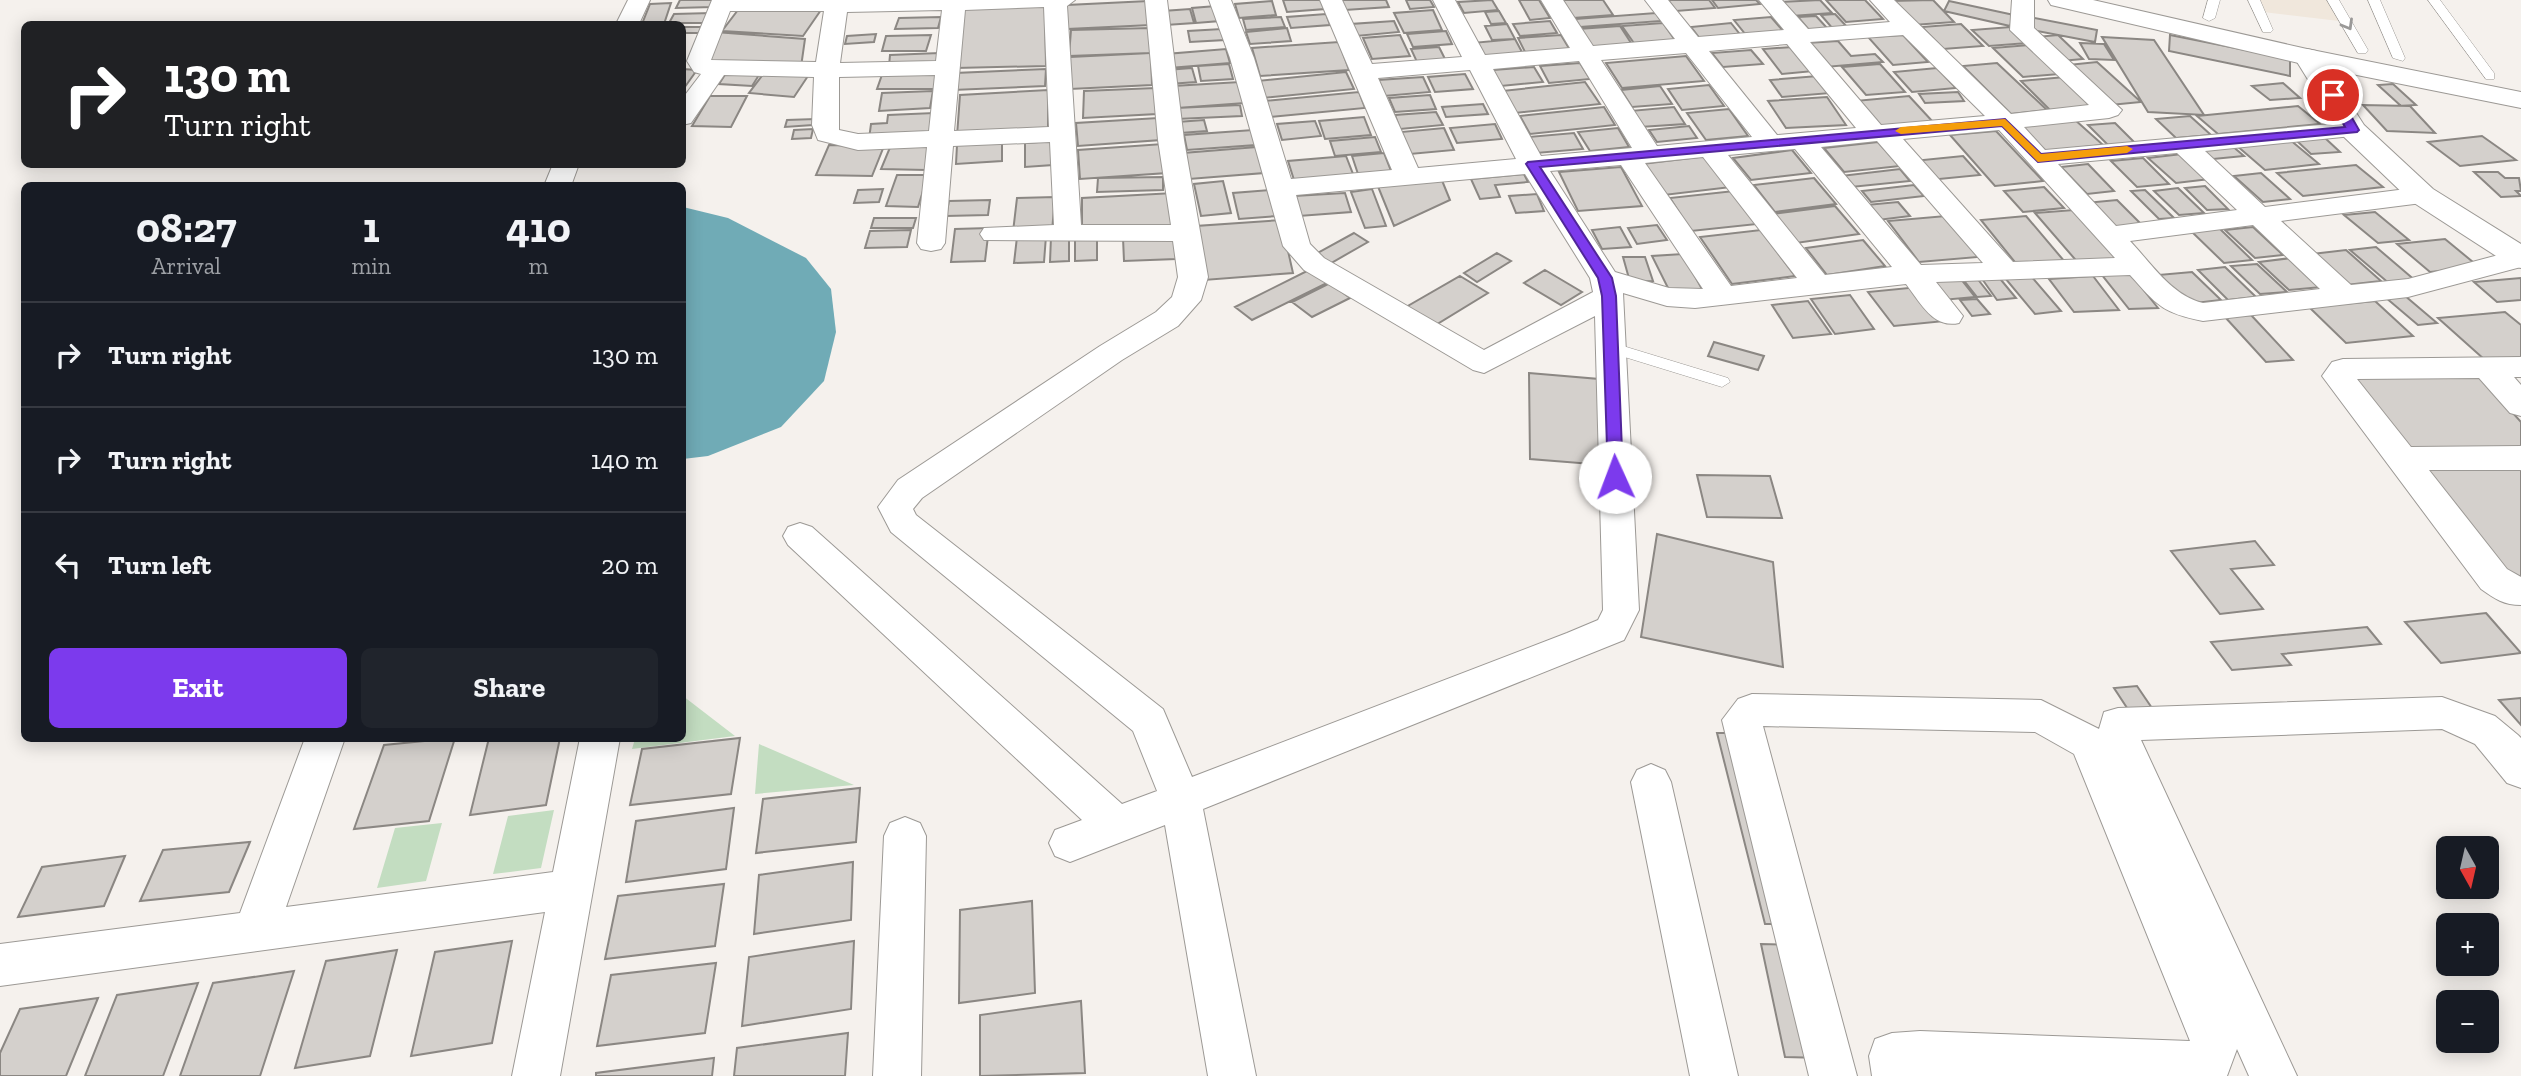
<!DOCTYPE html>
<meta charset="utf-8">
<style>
body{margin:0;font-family:"Zilla Slab",serif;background:#20242c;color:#f1f3f6;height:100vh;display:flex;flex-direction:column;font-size:26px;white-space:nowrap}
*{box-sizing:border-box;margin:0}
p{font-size:23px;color:#9ea1a6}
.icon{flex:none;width:38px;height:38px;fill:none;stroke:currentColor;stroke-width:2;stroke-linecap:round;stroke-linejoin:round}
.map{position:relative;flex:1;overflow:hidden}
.drawer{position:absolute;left:21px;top:182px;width:665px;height:560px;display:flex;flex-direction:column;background:#171b24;border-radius:10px;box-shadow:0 4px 18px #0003}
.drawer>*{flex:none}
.guide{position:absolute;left:21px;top:21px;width:665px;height:147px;border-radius:10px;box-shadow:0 4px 18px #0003;background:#202124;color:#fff;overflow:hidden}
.needle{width:46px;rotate:172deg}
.buttons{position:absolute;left:2436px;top:836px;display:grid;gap:14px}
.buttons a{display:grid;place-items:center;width:63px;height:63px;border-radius:10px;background:#171b24;box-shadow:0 4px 18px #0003;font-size:35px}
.pin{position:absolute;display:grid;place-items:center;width:60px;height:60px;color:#fff;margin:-30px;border:4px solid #fff;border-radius:50%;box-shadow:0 2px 7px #0007}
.me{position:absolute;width:77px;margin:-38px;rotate:358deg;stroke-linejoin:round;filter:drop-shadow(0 0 5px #0008)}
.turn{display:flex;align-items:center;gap:24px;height:147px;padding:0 28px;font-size:32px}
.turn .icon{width:91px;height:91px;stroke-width:2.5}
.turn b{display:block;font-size:49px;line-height:60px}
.eta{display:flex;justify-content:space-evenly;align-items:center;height:119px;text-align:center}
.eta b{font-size:42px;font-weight:800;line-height:49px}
.primary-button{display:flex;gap:14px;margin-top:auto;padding:14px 28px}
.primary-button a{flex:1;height:80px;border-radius:10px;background:#7c3aed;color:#fff;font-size:28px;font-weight:800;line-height:80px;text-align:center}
.primary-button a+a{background:#20242c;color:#f1f3f6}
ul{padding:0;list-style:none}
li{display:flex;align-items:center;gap:21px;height:105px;padding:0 28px;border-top:2px solid #363941}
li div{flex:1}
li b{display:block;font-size:26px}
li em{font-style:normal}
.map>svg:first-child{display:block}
.built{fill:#f0e7dc}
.green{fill:#c3ddc1}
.water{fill:#70abb6}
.building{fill:#d4d0cc;stroke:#8b8783;stroke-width:2}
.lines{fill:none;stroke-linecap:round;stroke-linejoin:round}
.service-casing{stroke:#9c9995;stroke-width:1}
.minor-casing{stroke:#9c9995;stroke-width:2}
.tertiary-casing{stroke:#9c9995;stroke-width:2}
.primary-casing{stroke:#9c9995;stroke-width:2}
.service{fill:#fff;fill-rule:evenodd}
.minor{fill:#fff;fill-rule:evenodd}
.tertiary{fill:#fff;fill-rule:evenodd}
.primary{fill:#fff;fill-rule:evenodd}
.oneway{stroke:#9a9998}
.route{fill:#7c3aed;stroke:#51269a;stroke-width:2}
.slow{fill:#f59e0b}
</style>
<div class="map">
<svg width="2521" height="1076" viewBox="0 0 2521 1076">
<rect width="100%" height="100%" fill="#f5f1ed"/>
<path class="built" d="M2258,0h69l12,21 -76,-9z"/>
<path class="green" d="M683,696l52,40 -103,13 3,-10 47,-1z
M759,744l95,41 -99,9z
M554,810l-13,58 -48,6 15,-58z
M442,823l-16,58 -49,7 18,-60z"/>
<path class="water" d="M683,207l45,11 78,40 25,31 5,43 -12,49 -43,46 -73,29 -25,3z"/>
<path class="building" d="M680,0h36l-3,7 -37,1z
M1283,0h39l3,9 -38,3z
M1341,0h45l3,7 -44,3z
M1406,0h24l4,7 -24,2z
M1492,0l6,10 -34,3 -6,-11z
M1519,0h20l11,18 -20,2z
M1561,0h42l10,15 -40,3z
M1668,0h41l6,8 -39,3z
M1712,0h44l4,4 -42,4z
M1820,0l12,13 -40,3 -12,-14z
M1826,0h39l18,19 -37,3z
M1933,0l21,22 -41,3 -23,-24z
M1149,1l2,24 -84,4v-24z
M1272,1l4,14 -37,3 -4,-14z
M1949,1l65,14 -4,11 -66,-15z
M671,3l-7,21h-22l8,-20z
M1045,3l1,63 -90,2 7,-60z
M741,6l80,4 -18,26 -81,-5z
M1216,6l4,15 -24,2 -4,-15z
M1190,9l4,14 -28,2 -3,-14z
M1433,10l9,20 -38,3 -10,-20z
M1499,11l7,12 -15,1 -6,-12z
M711,13l-4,10h-38l5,-9z
M1656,13l5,8 -81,6 -5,-8z
M1326,14l4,11 -39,3 -4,-11z
M1835,14l13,14 -15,1 -12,-14z
M1816,16l11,12 -18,2 -11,-13z
M941,17l-3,11 -43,1 4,-11z
M1281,17l4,10 -39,3 -3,-11z
M1771,17l13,15 -38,3 -12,-15z
M2029,17l68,13 -2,12 -68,-13z
M1394,21l5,11 -43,4 -5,-12z
M1550,21l7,12 -37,3 -7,-12z
M1663,23l14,20 -41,3 -14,-20z
M1731,23l11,14 -41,3 -10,-13z
M1507,24l8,15 -23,1 -7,-14z
M1961,24l22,22 -40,3 -21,-22z
M1620,26l13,20 -42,4 -13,-21z
M682,27h22l-4,6h-18z
M2011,27l17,16 -39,3 -17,-16z
M1150,28l1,25 -82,3 2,-26z
M1287,28l4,13 -41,3 -4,-12z
M1222,29l3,11 -35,2 -2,-11z
M1446,31l6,13 -39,3 -6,-13z
M715,32l90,7 -4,28 -97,-3z
M876,34l-2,8 -29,2 2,-8z
M931,35l-5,16h-44l4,-15z
M1400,35l10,21 -38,3 -9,-21z
M1561,35l9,15 -44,4 -8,-16z
M1903,35l25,27 -35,3 -25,-28z
M2058,35l25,24 -22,2 -25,-24z
M2170,35l120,24v17l-121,-25z
M2102,37l52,3 50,75 -56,-3z
M1515,39l8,15 -42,4 -9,-15z
M1838,41l13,15 24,-2 8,8 -58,5 -19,-24z
M1339,42l10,28 -89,6 -8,-28z
M2080,43l24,1 10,16 -25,-1z
M2029,45l31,29 -37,3 -30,-29z
M1439,47l6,12 -28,3 -6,-13z
M1793,47l21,24 -32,3 -19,-25z
M1226,49l4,14 -61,5 -3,-14z
M1751,50l12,14 -40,3 -11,-14z
M939,53l-2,11 -48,2 1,-11z
M1151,53l1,32 -82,4v-32z
M1686,56l18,25 -82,7 -16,-25z
M2097,62l44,40 -31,3 -42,-40z
M1580,63l10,16 -41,4 -9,-17z
M1997,63l50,47 -36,4 -48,-48z
M1229,64l4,15 -32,2 -3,-15z
M1880,64l25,28 -39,3 -24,-28z
M1534,67l9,15 -42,4 -8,-16z
M1192,68l4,14 -27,2 -3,-14z
M1937,68l19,20 -44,4 -18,-20z
M682,69l15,1 -15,21z
M1046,69l-1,17 -92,4 2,-17z
M728,70l33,2 -9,14 -33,-2z
M942,71l-5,18h-60l6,-17z
M1346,72l8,17 -91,9 -6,-17z
M764,73l44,3 -14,21 -45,-4z
M1465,74l8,15 -38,3 -7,-15z
M1818,76l13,17 -49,4 -12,-17z
M1423,77l7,15 -46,4 -6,-16z
M2065,77l33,31 -46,4 -31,-31z
M1240,82l5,21 -68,5 -4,-22z
M1585,82l15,22 -85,9 -13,-22z
M2283,83l17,15 -30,2 -18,-14z
M2393,84l23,21 -15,1 -23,-21z
M1709,85l15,21 -42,4 -14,-21z
M1660,86l12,18 -40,3 -11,-17z
M1155,88l2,26 -74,4 1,-27z
M1048,90v41l-91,5 3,-41z
M933,91l-3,17 -51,3 3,-18z
M1359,92l6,16 -96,9 -5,-16z
M1958,92l6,9 -39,2 -6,-9z
M1430,95l6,14 -41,3 -6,-14z
M710,96h37l-16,31 -39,-1z
M1909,96l24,26 -55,5 -23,-26z
M1827,97l19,28 -60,3 -18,-27z
M1483,104l5,10 -42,3 -4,-10z
M1240,105l2,11 -65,3 -1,-11z
M2363,105l47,1 25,27 -48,-2z
M2298,106l22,18 -102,10 -21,-18z
M1604,107l11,18 -85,9 -10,-18z
M1674,107l11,17 -45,3 -10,-16z
M1729,109l19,27 -42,4 -19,-27z
M1436,112l7,13 -43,4 -5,-14z
M934,113l-2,22 -63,4 2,-15 16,-1 1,-8z
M2190,116l21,19 -35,3 -20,-19z
M1364,117l7,18 -46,4 -6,-18z
M1158,118l3,22 -83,6 -2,-23z
M815,119l-2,6 -28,2 2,-7z
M2074,119l29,26 -57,6 -27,-26z
M1204,120l3,11 -27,2 -3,-11z
M1315,121l6,15 -39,4 -5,-16z
M2115,123l20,20 -27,2 -20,-20z
M1495,124l7,15 -45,4 -7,-15z
M1689,126l8,12 -40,4 -8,-12z
M1444,128l10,22 -44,4 -9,-22z
M1618,128l11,19 -39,4 -12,-19z
M813,129l-2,9 -19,1 2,-9z
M1253,130l3,15 -69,5 -3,-15z
M1996,131l47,50 -48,5 -45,-51z
M1574,133l9,16 -47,4 -8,-16z
M2482,136l34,24 -56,6 -32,-24z
M1375,137l6,15 -46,4 -5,-15z
M2325,138l15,14 -29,2 -15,-14z
M2289,139l30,25 -54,6 -29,-25z
M1052,141l1,24 -28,2v-24z
M1002,142v19l-46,3 1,-19z
M1878,142l22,24 -56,6 -20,-24z
M1163,144l4,29 -87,6 -2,-29z
M829,145l55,1 -12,30 -56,-1z
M891,145l45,1 -10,24 -45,-1z
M2231,145l13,11 -31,3 -13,-11z
M1257,147l7,26 -75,6 -6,-26z
M1792,150l19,23 -60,7 -18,-22z
M1384,153l7,18 -33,3 -6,-18z
M2182,154l28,25 -34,4 -28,-25z
M1346,156l7,18 -59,6 -6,-19z
M1707,156l24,31 -67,8 -22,-31z
M1963,156l17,19 -51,5 -16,-19z
M2143,158l26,26 -32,3 -26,-26z
M2088,164l26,27 -27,3 -26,-27z
M2356,165l27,22 -80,9 -26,-23z
M1621,167l21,39 -64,5 -19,-39z
M1900,169l10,12 -59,6 -10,-11z
M2474,172h24l7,6h14l2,13h-5l5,5 -20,1z
M2261,173l29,26 -27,3 -29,-26z
M1524,174l4,8 -33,3 5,12 -20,2 -9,-20z
M897,175h31l-10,32 -32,-1z
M1163,177v13l-66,2 1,-14z
M1441,178l9,22 -56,26 -17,-42z
M1814,178l22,26 -61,8 -21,-27z
M1223,181l8,32 -30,3 -7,-32z
M1914,185l10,11 -53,6 -9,-11z
M2205,186l23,23 -21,1 -22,-22z
M2044,187l20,21 -41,4 -19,-21z
M2178,188l26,25 -25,2 -25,-24z
M883,189l-4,13 -25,1 4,-13z
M1372,189l14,37 -21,2 -14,-36z
M1270,190l7,26 -38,3 -6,-26z
M2145,190l29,28 -15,1 -28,-28z
M1734,191l23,33 -66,7 -21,-33z
M1174,193l3,34 -95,5v-34z
M1345,193l6,19 -52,4 -5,-20z
M1537,194l7,17 -28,2 -7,-17z
M1055,197l-3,34 -39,1 4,-34z
M990,200l-2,15 -42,1 3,-15z
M2117,200l28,28 -33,3 -27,-28z
M1898,202l12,14 -32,4 -12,-15z
M1835,206l24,28 -63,9 -23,-29z
M2074,210l46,52 -40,3 -45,-52z
M2375,212l34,28 -31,3 -34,-28z
M1946,216l32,41 -59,5 -31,-41z
M2026,216l39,46 -47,4 -37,-46z
M874,218h42l-3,10h-42z
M1281,220l12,53 -89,7 -8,-54z
M1657,225l10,15 -30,4 -9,-16z
M1620,227l11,20 -29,2 -10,-19z
M2253,227l30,28 -28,3 -30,-28z
M989,228l-4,33 -34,1 4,-33z
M2219,228l33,32 -28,3 -33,-32z
M911,230l-4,17 -42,1 5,-17z
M1761,230l34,46 -63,8 -32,-47z
M1354,233l14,9 -42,24 -14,-10z
M1097,235v25l-22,1v-25z
M1046,236l-2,26 -30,1 3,-26z
M1069,236v25l-19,1 1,-25z
M1174,236l2,23 -52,2 -1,-23z
M2445,239l34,28 -49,5 -33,-28z
M1863,240l22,26 -58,9 -21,-27z
M2376,247l41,35 -26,3 -41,-35z
M2346,250l35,31 -35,4 -34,-31z
M1497,253l14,8 -34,21 -13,-9z
M1683,254l20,37 -32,3 -19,-38z
M1623,257h22l8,24 -23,1z
M2291,258l31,29 -33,3 -30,-28z
M2257,264l30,28 -27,2 -29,-28z
M2225,267l31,30 -28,3 -30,-30z
M1311,269l18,13 -77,38 -17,-13z
M1545,270l37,22 -21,13 -37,-22z
M2192,272l29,28 -35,4 -28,-29z
M2130,273l28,35 -29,1 -27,-34z
M1997,275l19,23 -19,2 -17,-24z
M2030,275l31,36 -26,3 -30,-36z
M1460,276l28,17 -54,33 -28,-19z
M2093,276l26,34 -45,2 -25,-33z
M1976,277l15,19 -14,1 -15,-19z
M1960,278l15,19 -33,3 -14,-19z
M2521,278v22l-24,2 -23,-20z
M1330,283l20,15 -38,19 -20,-15z
M1919,287l26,34 -51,5 -26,-34z
M1850,295l24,34 -39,5 -24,-35z
M2404,295l33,28 -19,2 -33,-28z
M1977,299l13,15 -18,2 -12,-16z
M1808,301l23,33 -38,4 -21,-33z
M2375,301l38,35 -67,7 -37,-36z
M2505,312l16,13v32l-36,3 -47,-42z
M2251,315l42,45 -27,2 -41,-45z
M1714,342l50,14 -6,14 -50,-14z
M1529,373l70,6 5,86 -74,-6z
M2478,374l43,48v30h-113l-62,-77z
M2521,464v120h-12l-95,-119z
M1697,475l73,1 12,42 -75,-1z
M1657,534l116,28 10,105 -142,-30z
M2255,541l19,24 -43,4 32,40 -43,5 -49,-63z
M2486,613l35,40 -80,10 -36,-41z
M2367,627l14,17 -99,10 9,11 -59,5 -21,-28z
M2137,686l19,28 -23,3 -19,-29z
M2521,698v27l-22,-25z
M1717,733h23l51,191h-26z
M455,738l-26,83 -75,8 30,-84z
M489,738h71l-14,67 -76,10z
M740,738l-9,56 -101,11 12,-56z
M860,788l-4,54 -100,11 7,-54z
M734,808l-8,61 -100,13 10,-61z
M250,842l-21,50 -89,9 23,-51z
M125,856l-21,50 -86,11 24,-50z
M853,862l-2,58 -97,14 5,-59z
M724,884l-9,62 -110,13 13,-63z
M1032,901l3,92 -76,10 1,-93z
M512,941l-20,102 -81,13 24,-104z
M854,941l-3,68 -109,17 7,-69z
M1761,944l34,1 27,113 -37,-1z
M397,950l-27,106 -75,12 31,-107z
M716,963l-11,70 -108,13 14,-71z
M294,971l-34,105h-80l33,-93z
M198,983l-35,93h-78l32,-81z
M98,998l-32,78h-66v-23l20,-44z
M1081,1001l4,72 -105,3v-61z
M848,1033l-3,43h-111l3,-28z
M714,1058l-2,18h-116v-3z"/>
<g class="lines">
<defs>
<path id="service" d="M2208,0h12l-5,18 -6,3 -6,-3z
M2248,0h12l13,30 -2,2h-8z
M2327,0h12l29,50 -2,3h-8z
M2368,0h12l25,58 -2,3 -10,-3z
M2428,0h12l54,73v6h-8z
M1610,342l118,36 2,4 -8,5 -117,-36 -3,-4z"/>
<path id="minor" d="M628,0h22l-11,24h-23z
M712,0h363l-8,6 14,219h90l-13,-85 -13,-140h22l17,140 24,137 -7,23 -23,26 -56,34 -200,138 -9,11 3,6 247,194 29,68 375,-144 31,-13 5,-10 -8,-294 -111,57 -11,-3 -169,-100 -21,-24 -53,-188 -21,-58h22l23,58 37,121 101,-9 -72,-170h22l30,64 90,-7 -29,-57h22l30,55 85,-7 -29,-48h22l30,46 82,-7 -30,-39h23l30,37 86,-7 -25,-30h23l26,29 82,-7 -20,-22h24l117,114 78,-9 -79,-75 2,-30h22v28l88,82 -4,5 -9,3 -85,9 21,23 308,-28 9,3 4,5 -4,5 -157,16 60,56 157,-20 10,2 4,6 -4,6 -10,2 -141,18 70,64 57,-6 113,-30v18l-113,30 -205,24c-41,-8 -46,-16 -73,-46l-194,7 27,34 -4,7c-26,6 -39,-21 -53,-39l-211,24 -28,-2 -44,-13 16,317 -15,30 -421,169 53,267h-48l-43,-251 -95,37 -15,-6 -6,-13 6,-13 27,-10 -294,-275 -5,-9 5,-9 12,-4 12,4 310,277 35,-13 -24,-60 -242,-199 -13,-25 20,-27 202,-134 56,-34 16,-15 6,-20 -5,-36 -189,-1 -4,-6 4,-6 70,-3 -4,-83 -97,4 -8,97 -4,6 -10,2 -10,-2 -4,-6 10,-96 -69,3 -40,-10 -6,-15 2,-48 -90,-2 -33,48 -9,2v-26l19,-25 -7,-2 -7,-11zM1044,7l5,120 -95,4 11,-121zM942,10l-6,51 -96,2 7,-51zM730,11h94l-8,51 -105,-2zM1903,35l82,81 -104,9 -71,-83zM1787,44l69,84 -79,7 -68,-84zM1686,53l66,84 -95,9 -56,-86zM1579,61l53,87 -91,8 -48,-87zM1470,70l46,89 -98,9 -40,-90zM935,75l-6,56 -71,3 -19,-4v-53zM1999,130l116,128 -102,4 -110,-123zM1877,141l106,122 -62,2 -100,-118zM1795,149l97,118 -67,8 -97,-120zM2177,153l60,57 -121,16 -58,-62zM1703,157l94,121 -66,8 -86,-123zM1621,165l82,124 -34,-1 -54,-16 -65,-101zM1525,174l65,104 3,14 -109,58 -160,-92 -14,-14 -14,-49zM2253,225l67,64 -117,14c-31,-7 -52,-40 -73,-62z
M553,164h26l-8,22h-27z
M2521,357v20h-7l7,8v31l-11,-3 -31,-35 -122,1 54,68 110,-1v24h-92l78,99 14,8v28c-17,0 -26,-6 -40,-16l-159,-213 10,-14 11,-3z
M1752,694l289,6 58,29 5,-17 14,-4 324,-11 53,19 23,19 3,3v50l-14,-5 -32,-39 -33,-15 -301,11 156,336h-48l-12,-27 -10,27h-355l-3,-20 6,-17 17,-6 28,-2 270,10 -116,-287 -39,-22 -272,-6 94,350h-48l-87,-356 16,-21z
M305,738h40l-59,169 267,-35 27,-134h40l-60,338h-48l33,-164 -545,74v-42l240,-31z
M1651,764l14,6 6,12 67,294h-48l-59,-294 6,-12z
M905,817l15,6 6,13 -5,240h-48l11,-240 6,-13z"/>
<path id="tertiary" d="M2307,49l9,2 48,74 69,64 88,55v24l-11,-3 -99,-64 -68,-65 -49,-79 4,-6z"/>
<path id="primary" d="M2048,0h45l214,49 214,43v16l-214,-43 -256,-60z"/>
</defs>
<use href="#service" class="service-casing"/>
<use href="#minor" class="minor-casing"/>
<use href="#tertiary" class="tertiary-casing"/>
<use href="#primary" class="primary-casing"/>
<use href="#service" class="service"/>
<use href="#minor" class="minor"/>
<use href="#tertiary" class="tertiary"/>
<use href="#primary" class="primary"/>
</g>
<defs><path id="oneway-chevron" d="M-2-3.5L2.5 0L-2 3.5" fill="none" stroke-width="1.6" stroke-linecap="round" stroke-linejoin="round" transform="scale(1.75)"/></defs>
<use class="oneway" href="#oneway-chevron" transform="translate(2348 25) rotate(60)"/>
<path class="route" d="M2333,91l6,4 20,35 -2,2 -319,30 -36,-36 -462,41 72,111 4,18 7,181 -8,5 -7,-5 -6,-181 -4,-18 -72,-114 2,-2 477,-43 36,35 304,-27 -18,-32z"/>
<path class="slow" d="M2005,119l36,35 86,-8 6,3 -6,4 -89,9 -36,-36 -101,8 -6,-3 6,-4z"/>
</svg>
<div class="buttons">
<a><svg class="needle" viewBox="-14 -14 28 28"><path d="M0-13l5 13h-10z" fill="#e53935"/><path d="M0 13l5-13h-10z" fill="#9ea1a6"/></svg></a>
<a>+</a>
<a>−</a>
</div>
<div class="pin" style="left:2333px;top:95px;background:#d93025"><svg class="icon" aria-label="arrive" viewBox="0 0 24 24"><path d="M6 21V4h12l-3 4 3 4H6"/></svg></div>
<svg class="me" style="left:1615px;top:477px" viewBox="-20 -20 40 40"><circle r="19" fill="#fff"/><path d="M0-13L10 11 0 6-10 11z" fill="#7c3aed"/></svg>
<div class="guide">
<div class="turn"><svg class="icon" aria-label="right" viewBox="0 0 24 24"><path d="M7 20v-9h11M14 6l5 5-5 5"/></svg><div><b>130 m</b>Turn right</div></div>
</div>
<section class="drawer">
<div class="eta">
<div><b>08:27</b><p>Arrival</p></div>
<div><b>1</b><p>min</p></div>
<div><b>410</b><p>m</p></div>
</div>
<ul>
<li><svg class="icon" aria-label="right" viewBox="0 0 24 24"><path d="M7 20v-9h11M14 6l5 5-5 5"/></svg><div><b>Turn right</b></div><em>130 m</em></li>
<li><svg class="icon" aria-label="right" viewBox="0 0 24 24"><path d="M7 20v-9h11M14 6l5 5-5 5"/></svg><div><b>Turn right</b></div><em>140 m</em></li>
<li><svg class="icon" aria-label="left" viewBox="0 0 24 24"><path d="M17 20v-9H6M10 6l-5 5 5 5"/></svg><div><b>Turn left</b></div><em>20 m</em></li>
</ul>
<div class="primary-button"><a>Exit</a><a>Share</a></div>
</section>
</div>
